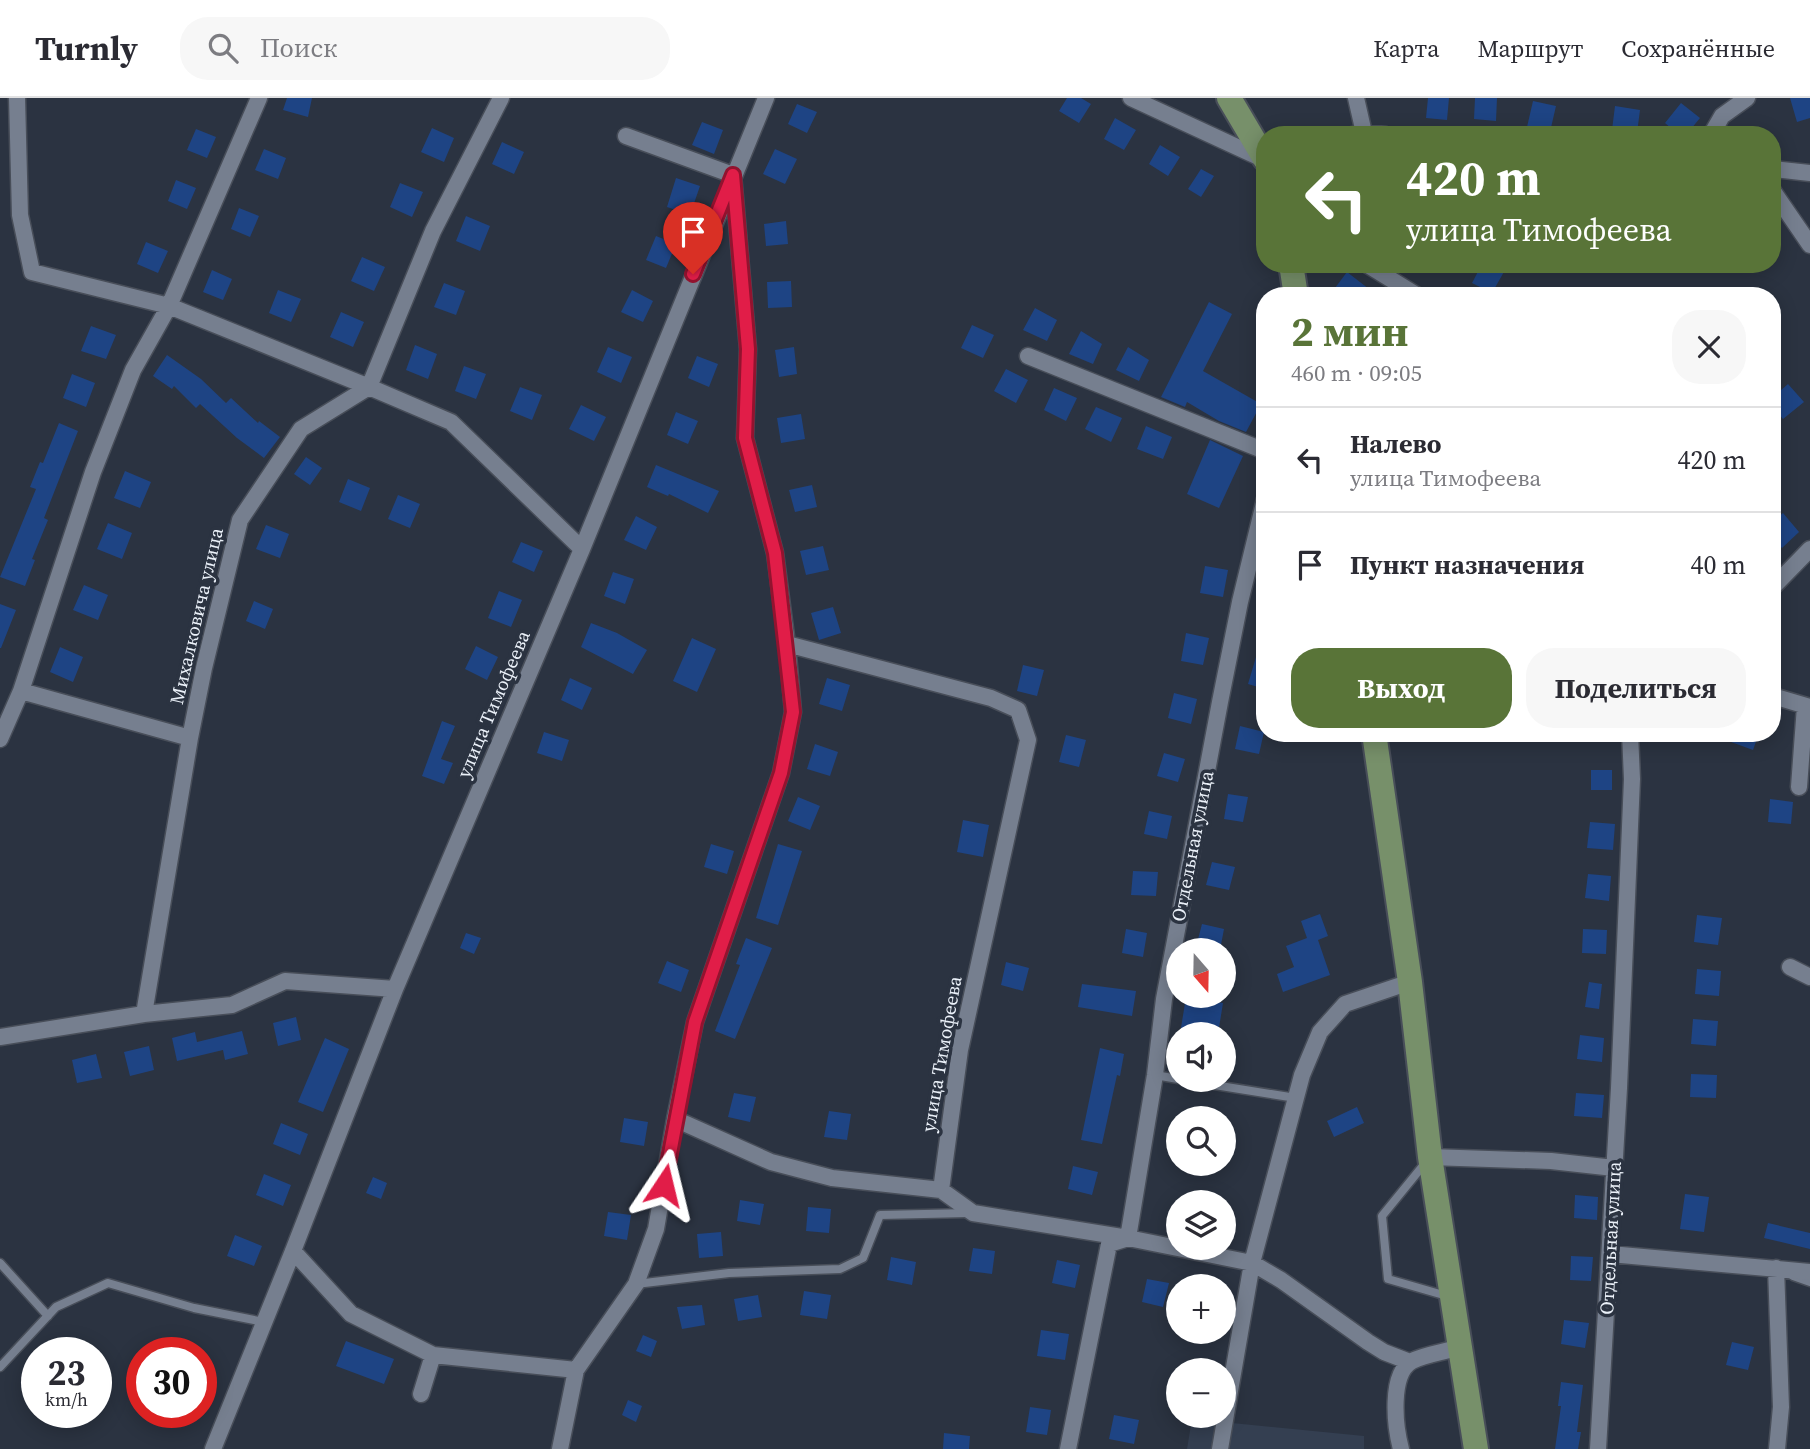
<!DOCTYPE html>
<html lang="ru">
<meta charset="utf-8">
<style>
body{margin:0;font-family:"Source Serif 4",serif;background:#f7f7f7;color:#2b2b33;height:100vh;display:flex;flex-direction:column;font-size:26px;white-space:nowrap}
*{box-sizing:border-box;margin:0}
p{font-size:23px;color:#7c7c81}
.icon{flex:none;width:38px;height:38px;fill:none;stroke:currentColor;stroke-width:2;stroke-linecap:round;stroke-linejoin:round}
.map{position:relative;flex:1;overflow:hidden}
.drawer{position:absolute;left:1256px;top:189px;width:525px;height:455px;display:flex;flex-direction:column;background:#fff;border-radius:28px;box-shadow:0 4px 18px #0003}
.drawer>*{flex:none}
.banner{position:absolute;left:1256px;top:28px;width:525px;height:147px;border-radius:28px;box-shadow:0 4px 18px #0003;background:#597438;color:#fff;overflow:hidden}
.needle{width:46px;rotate:160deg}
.buttons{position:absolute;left:1166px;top:840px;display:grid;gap:14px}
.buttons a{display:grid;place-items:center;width:70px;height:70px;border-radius:50%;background:#fff;box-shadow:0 4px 18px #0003;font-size:35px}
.speed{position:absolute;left:21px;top:1239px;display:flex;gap:14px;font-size:35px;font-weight:700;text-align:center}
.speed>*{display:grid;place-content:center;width:91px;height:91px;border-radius:50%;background:#fff;box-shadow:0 4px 18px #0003;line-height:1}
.speed small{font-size:18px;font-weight:400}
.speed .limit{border:10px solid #d22;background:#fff;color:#111}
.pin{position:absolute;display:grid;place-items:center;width:60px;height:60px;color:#fff;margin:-72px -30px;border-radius:50% 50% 50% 0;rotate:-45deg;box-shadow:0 0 7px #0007}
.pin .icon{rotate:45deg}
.me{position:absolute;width:77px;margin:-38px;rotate:10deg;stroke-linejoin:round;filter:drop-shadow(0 0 5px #0008)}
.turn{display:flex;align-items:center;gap:24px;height:147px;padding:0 35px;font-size:32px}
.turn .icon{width:91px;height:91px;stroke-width:2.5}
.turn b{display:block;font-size:49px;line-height:60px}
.round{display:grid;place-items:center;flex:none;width:74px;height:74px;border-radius:28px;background:#f7f7f7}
.head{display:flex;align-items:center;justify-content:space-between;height:119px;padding:0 35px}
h1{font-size:42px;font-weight:700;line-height:52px;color:#597438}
.cta{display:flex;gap:14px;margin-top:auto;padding:14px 35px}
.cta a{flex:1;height:80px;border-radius:28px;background:#597438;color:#fff;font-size:28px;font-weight:700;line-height:80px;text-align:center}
.cta a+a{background:#f7f7f7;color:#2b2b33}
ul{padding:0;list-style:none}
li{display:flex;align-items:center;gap:21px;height:105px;padding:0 35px;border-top:2px solid #e1e1e2}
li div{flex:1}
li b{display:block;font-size:26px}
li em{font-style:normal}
header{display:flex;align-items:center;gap:42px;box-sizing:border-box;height:98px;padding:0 35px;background:#fff;border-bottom:2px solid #e1e1e2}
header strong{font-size:33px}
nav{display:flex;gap:38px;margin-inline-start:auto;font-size:24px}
.search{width:490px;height:63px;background:#f7f7f7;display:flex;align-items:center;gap:18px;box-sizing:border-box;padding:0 24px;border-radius:28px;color:#7c7c81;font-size:26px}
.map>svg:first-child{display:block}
.built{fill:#343f51}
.building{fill:#1e4484}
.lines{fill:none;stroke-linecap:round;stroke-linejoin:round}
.service-casing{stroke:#484e59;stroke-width:11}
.minor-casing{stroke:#484e59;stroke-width:19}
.primary-casing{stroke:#484e59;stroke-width:28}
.service{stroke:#767f8f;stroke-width:8}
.minor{stroke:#767f8f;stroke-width:16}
.primary{stroke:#77906a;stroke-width:24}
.route-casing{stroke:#92132f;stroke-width:18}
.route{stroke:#e11d48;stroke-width:12}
.labels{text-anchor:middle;stroke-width:7;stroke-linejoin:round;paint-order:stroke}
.street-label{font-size:19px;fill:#ebf1f9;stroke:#2b3341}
</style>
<header>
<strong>Turnly</strong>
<div class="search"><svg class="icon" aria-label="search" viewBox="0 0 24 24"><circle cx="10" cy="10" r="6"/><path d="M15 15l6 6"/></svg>Поиск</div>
<nav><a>Карта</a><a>Маршрут</a><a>Сохранённые</a></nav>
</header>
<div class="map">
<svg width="1810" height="1351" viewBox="0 0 1810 1351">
<rect width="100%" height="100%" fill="#2b3341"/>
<path class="built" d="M1192,1321l172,17v13h-177z"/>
<path class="building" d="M287,0h25l-4,19 -25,-7z
M1067,0h14l10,6 -12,19 -20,-12z
M1428,0h21l-2,22 -21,-2z
M1475,0h22l-1,23 -22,-2z
M1790,0h20v20l-13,4z
M1533,3l23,5 -6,26 -23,-5z
M1681,5l19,15 -14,17h-7l-14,-12z
M797,6l20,8 -10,21 -19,-9z
M1615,8l25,4 -3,23 -25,-3z
M1115,20l21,12 -12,20 -20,-11z
M702,24l21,8 -9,24 -22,-9z
M432,30l22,10 -10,24 -23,-10z
M196,31l20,8 -9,21 -20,-8z
M502,44l22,10 -10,22 -22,-10z
M1160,47l20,12 -12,19 -19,-12z
M264,51l22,9 -8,21 -23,-9z
M775,51l22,10 -12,25 -22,-10z
M1201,71l13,7 -13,21 -13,-8z
M676,80l24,8 -10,29 -23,-8z
M176,82l20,8 -9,21 -19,-8z
M400,85l23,9 -11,25 -22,-10z
M239,110l20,8 -9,21 -19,-8z
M466,118l24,10 -10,25 -24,-10z
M786,123l2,23 -22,2 -2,-22z
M656,138l20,8 -10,24 -20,-8z
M146,144l22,9 -10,22 -21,-9z
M362,159l23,10 -11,24 -23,-10z
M1482,166h12l11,6 -13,23 -20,-10z
M212,172l20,9 -9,21 -20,-8z
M1347,174l31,24h-49z
M791,183l1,26 -24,1 -1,-26z
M444,185l21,8 -9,24 -22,-8z
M278,192l23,9 -10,23 -22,-9z
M632,192l21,11 -10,21 -22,-10z
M1209,204l23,12 -29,57 58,33 -15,28 -27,-11 -32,-19 -2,5 -24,-10z
M1035,210l22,12 -10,21 -24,-11z
M341,214l23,10 -11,25 -23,-10z
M972,227l22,10 -11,23 -22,-10z
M91,228l25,9 -10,24 -25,-8z
M1081,233l21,13 -9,20 -24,-10z
M415,247l22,9 -9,25 -22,-9z
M608,249l24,10 -11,26 -24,-11z
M794,249l3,27 -18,3 -4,-27z
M1128,249l21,13 -10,21 -23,-11z
M167,257l34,24 25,24 5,-5 27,25 1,-2 21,16 -16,21 -27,-20 -37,-34 -4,4 -22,-22 -2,3 -19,-13z
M697,258l21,8 -9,23 -21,-9z
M464,268l22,8 -10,25 -21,-8z
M1006,271l22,11 -12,23 -22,-12z
M72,276l23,9 -9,24 -23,-9z
M1788,286l16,18 -21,17 -10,-12v-10z
M520,289l22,8 -10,25 -22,-9z
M1054,290l23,10 -11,23 -22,-11z
M581,307l25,12 -12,24 -25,-12z
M1096,309l26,11 -11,24 -26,-13z
M676,314l22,9 -10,23 -21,-9z
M801,316l4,25 -24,4 -4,-25z
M59,325l19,8 -34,87 4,2 -16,39 3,1 -10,26 -25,-9 36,-88 -6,-2 10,-25 3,1z
M1146,328l26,11 -9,22 -26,-10z
M1210,342l33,16 -24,52 -32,-14z
M306,359l16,11 -12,17 -16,-11z
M656,367l63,26 -11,22 -39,-19 -1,2 -21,-9z
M125,373l26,11 -11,26 -26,-10z
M348,381l22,9 -9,23 -22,-9z
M812,387l5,22 -22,5 -6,-22z
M398,397l22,9 -10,24 -22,-9z
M1783,415l16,19 -17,16 -9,-10v-16z
M636,418l21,11 -11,23 -22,-10z
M108,425l24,10 -10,26 -25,-10z
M266,427l23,9 -9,24 -24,-9z
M521,444l22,9 -9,21 -22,-10z
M823,448l6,24 -23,5 -6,-24z
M1205,468l23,4 -5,27 -23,-4z
M613,474l21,7 -9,25 -21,-8z
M84,487l24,10 -10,25 -25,-10z
M499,493l23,9 -11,27 -23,-9z
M254,503l19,8 -8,20 -19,-8z
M0,506l16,6 -15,38h-1z
M833,509l8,26 -22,7 -8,-27z
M591,525l26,10 30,17 -14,24 -52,-27z
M1186,535l23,5 -6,27 -22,-4z
M1262,539l3,1v51l-17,-5z
M692,540l24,11 -19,43 -24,-11z
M476,548l22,11 -11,23 -22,-11z
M60,549l23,10 -10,25 -23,-10z
M1023,567l21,5 -7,26 -20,-5z
M570,580l22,10 -10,22 -21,-10z
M827,580l23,7 -8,26 -23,-7z
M1174,595l23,6 -6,25 -23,-6z
M442,623l13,5 -14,33 12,4 -9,21 -22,-8z
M1240,628l24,6 -5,22 -24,-5z
M544,634l25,8 -7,21 -25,-8z
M1712,635h47l-6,17 -41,-15z
M1066,637l20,5 -7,27 -20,-5z
M815,646l23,8 -8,24 -23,-7z
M1164,655l21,6 -7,23 -21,-6z
M1591,672h21v20h-21z
M1228,696l20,3 -5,25 -19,-3z
M798,699l22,9 -10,24 -22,-9z
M1770,701l23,3 -2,22 -23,-2z
M1149,713l23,5 -5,23 -23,-5z
M963,722l26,5 -6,32 -26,-5z
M1590,724l25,2 -2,26 -26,-2z
M711,746l23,7 -7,23 -23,-7z
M778,746l24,7 -24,74 -22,-7z
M1212,764l23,5 -6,23 -23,-5z
M1133,773l25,1 -2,24 -25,-1z
M1588,776l23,2 -2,25 -24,-3z
M1320,816l8,22 -10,4 12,35 -47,17 -6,-18 17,-7 -8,-21 21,-8 -6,-17z
M1697,817l25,3 -4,27 -24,-3z
M1202,826l22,5 -4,21 -24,-3z
M1126,831l21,4 -4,24 -21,-4z
M1583,831l24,1 -1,24 -24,-1z
M466,835l15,5 -7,16 -14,-6z
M746,840l26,10 -37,91 -20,-8 25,-66 -4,-1z
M667,863l22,9 -8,22 -23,-9z
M1006,864l23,6 -6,23 -22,-6z
M1697,871l24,2 -2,25 -24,-2z
M1589,884l13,2 -3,25 -14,-2z
M1082,886l54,7 -4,25 -54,-9z
M1186,899l37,6 -5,31h-38z
M296,919l5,23 -23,6 -5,-23z
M1693,921l25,2 -2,25 -25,-2z
M242,933l6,23 -23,6 -2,-10 -46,11 -5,-23 23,-6 2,10z
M1580,937l24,3 -2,24 -25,-3z
M325,940l24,11 -26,63 -25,-10z
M149,948l5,24 -24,6 -6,-24z
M1100,950l24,6 -4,22 -3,-1 -15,69 -21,-4z
M96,956l6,24 -25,5 -5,-23z
M1691,976l26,1 -1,23 -26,-1z
M734,995l22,4 -6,25 -22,-5z
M1576,995l28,2 -2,23 -28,-2z
M1357,1009l7,16 -30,14 -7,-16z
M829,1013l22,3 -4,26 -23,-3z
M624,1020l24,4 -4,24 -24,-4z
M281,1025l27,11 -8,21 -27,-11z
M1073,1068l25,6 -6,23 -24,-6z
M264,1076l27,11 -8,21 -27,-11z
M373,1079l14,6 -6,16 -15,-6z
M1685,1096l24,3 -5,35 -24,-3z
M1575,1097l23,2 -1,23 -23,-2z
M740,1102l24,4 -4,21 -23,-4z
M808,1109l23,2 -2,24 -23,-2z
M608,1114l23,3 -4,25 -23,-4z
M1768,1125l42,10v16l-46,-11z
M721,1134l2,24 -24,2 -2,-24z
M235,1137l27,11 -8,20 -27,-10z
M973,1150l22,3 -3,23 -23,-3z
M1571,1158l22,1 -2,24 -21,-1z
M891,1159l25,5 -4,23 -25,-5z
M1057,1162l23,5 -5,23 -23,-5z
M1147,1181l22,4 -6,24 -21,-5z
M804,1193l27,4 -4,24 -27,-4z
M758,1197l4,22 -24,4 -4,-22z
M702,1207l3,20 -23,4 -5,-22z
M1564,1222l25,3 -4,25 -24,-4z
M1041,1232l28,4 -4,26 -28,-4z
M643,1237l14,6 -6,16 -15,-6z
M346,1243l48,18 -10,25 -48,-18z
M1732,1244l22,5 -6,23 -22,-5z
M1561,1284l22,3 -6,47h4l-3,17h-23l6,-43h-3z
M628,1302l14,6 -6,16 -14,-7z
M1030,1309l21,3 -4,25 -21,-3z
M1114,1317l25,5 -5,24 -25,-5z
M944,1335l26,3 -1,13h-26z"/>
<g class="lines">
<defs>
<path id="service" d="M1155,977l23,4
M1183,982l113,18
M1426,1064l-44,54 6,63 59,17
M0,1165l48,53
M1793,1178l17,6
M636,1186l93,-11 111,-4 23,-11 17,-43 88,-2
M0,1269l56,-60 52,-24 86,25 70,14"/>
<path id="minor" d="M17,0l3,117 12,57 137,34 200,81 82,35 131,127
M1131,0l134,62
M1356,0l8,35
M1352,37l12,-2 22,2
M1711,37l11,-19 25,-18
M626,38l107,39 15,174 -3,89 30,115 12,91 204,54 27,12 10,30 -68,310 -19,140 -109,-12 -61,-16 -96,-43 20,-97 86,-249 12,-61 -6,-68
M1773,71l37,4
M1773,93l37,54
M1366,166l52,32
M1028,258l237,95
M1773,489l37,-38
M21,593l169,47
M1773,598l37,11
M0,641l21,-48 72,-219 40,-102 36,-64 90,-208
M1799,689l6,-81
M1790,869l20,10
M144,916l46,-276 14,-70 36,-148 61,-91 68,-42 64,-156 68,-133
M0,939l144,-23 88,-9 53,-24 110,8
M1430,1059l121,4 63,7
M941,1092l32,23 155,25 27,-163 9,-76 56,-297 20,-100 25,-103
M293,1153l58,63 82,41 143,15 60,-86 20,-55 19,-110
M1610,1156l200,18
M1776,1170l5,139 -4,42
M421,1296l12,-39
M213,1351l80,-198 102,-262 187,-440 184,-451
M560,1351l16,-79
M1068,1351l41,-205 19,-6 124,25 29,17 87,62 16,10 26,10
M1220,1351l32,-186 50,-188 18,-43 25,-28 65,-22
M1401,1351c-6,-22 -12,-75 11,-88 14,-7 33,-9 48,-14
M1598,1351l21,-361 13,-309 -2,-46"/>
<path id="primary" d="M1229,0l36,61
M1291,166l5,32
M1374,635l36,249 20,175 46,292"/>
</defs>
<use href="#service" class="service-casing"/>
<use href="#minor" class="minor-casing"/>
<use href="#primary" class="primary-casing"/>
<use href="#service" class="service"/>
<use href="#minor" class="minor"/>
<use href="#primary" class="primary"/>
</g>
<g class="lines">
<defs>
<path id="route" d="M664,1087l31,-163 86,-249 12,-61 -18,-159 -30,-115 3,-89 -15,-174 -40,99"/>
</defs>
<use href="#route" class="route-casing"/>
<use href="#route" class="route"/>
</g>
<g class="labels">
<g class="street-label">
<text transform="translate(196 518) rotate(-77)" y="7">Михалковича улица</text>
<text transform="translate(493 606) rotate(-67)" y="7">улица Тимофеева</text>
<text transform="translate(1192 748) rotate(-79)" y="7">Отдельная улица</text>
<text transform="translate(941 956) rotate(-80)" y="7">улица Тимофеева</text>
<text transform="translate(1610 1140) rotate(-87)" y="7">Отдельная улица</text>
</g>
</g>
</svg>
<div class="buttons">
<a><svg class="needle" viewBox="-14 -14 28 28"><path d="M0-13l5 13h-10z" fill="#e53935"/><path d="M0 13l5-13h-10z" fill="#7c7c81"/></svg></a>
<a><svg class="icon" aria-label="sound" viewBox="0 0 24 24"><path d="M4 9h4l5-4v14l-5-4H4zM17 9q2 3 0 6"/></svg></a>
<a><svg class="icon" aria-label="search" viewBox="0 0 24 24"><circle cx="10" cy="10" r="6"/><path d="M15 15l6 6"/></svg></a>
<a><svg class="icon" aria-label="layers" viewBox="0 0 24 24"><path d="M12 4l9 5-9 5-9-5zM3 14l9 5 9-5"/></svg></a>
<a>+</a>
<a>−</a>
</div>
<div class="speed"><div>23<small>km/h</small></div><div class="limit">30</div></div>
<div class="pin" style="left:693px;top:176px;background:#d93025"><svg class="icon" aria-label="arrive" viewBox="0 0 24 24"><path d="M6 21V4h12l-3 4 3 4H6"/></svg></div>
<svg class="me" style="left:664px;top:1087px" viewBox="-20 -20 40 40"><path d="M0-17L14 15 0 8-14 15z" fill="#e11d48" stroke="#fff" stroke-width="4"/></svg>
<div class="banner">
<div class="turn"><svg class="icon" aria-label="left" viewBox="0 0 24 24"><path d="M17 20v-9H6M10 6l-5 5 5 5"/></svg><div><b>420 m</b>улица Тимофеева</div></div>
</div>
<section class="drawer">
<div class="head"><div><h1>2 мин</h1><p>460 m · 09:05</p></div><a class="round"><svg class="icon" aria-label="close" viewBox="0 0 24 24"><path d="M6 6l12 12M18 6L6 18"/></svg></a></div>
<ul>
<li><svg class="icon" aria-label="left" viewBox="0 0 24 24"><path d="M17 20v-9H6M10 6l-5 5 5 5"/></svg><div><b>Налево</b><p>улица Тимофеева</p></div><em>420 m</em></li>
<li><svg class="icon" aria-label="arrive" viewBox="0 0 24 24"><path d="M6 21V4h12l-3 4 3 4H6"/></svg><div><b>Пункт назначения</b></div><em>40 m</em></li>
</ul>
<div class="cta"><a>Выход</a><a>Поделиться</a></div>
</section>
</div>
